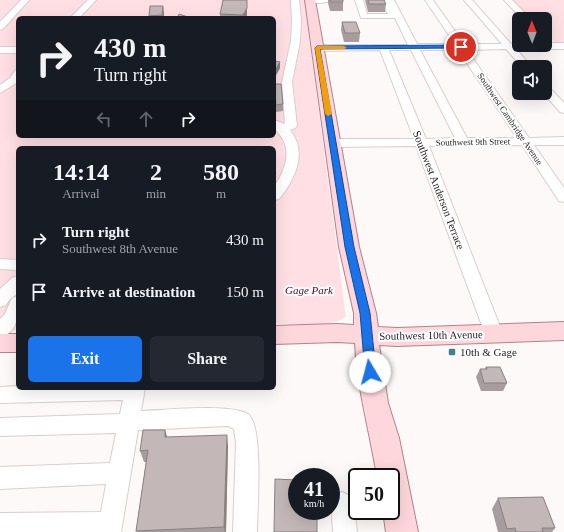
<!DOCTYPE html>
<style>
body{margin:0;font-family:"Times New Roman",serif;background:#242831;color:#f1f3f6;height:100vh;display:flex;flex-direction:column;font-size:15px;white-space:nowrap}
*{box-sizing:border-box;margin:0}
p{font-size:13px;color:#9ea1a6}
.icon{flex:none;width:22px;height:22px;fill:none;stroke:currentColor;stroke-width:2;stroke-linecap:round;stroke-linejoin:round}
.map{position:relative;flex:1;overflow:hidden}
.panel{position:absolute;left:16px;top:146px;width:260px;height:244px;display:flex;flex-direction:column;background:#171b24;border-radius:6px;box-shadow:0 4px 16px #0002}
.panel>*{flex:none}
.hud{position:absolute;left:16px;top:16px;width:260px;height:122px;border-radius:6px;box-shadow:0 4px 16px #0002;background:#171b24;color:#f1f3f6;overflow:hidden}
.needle{width:26px;rotate:359deg}
.controls{position:absolute;left:512px;top:12px;display:grid;gap:8px}
.controls a{display:grid;place-items:center;width:40px;height:40px;border-radius:6px;background:#171b24;box-shadow:0 4px 16px #0002;font-size:20px}
.speed{position:absolute;left:288px;top:468px;display:flex;gap:8px;font-size:20px;font-weight:700;text-align:center}
.speed>*{display:grid;place-content:center;width:52px;height:52px;border-radius:50%;background:#171b24;box-shadow:0 4px 16px #0002;line-height:1}
.speed small{font-size:10px;font-weight:400}
.speed .limit{border:2px solid #111;border-radius:6px;background:#fff;color:#111}
.pin{position:absolute;display:grid;place-items:center;width:34px;height:34px;color:#fff;margin:-17px;border:2px solid #fff;border-radius:50%;box-shadow:0 1px 4px #0007}
.me{position:absolute;width:44px;margin:-22px;rotate:352deg;stroke-linejoin:round;filter:drop-shadow(0 0 3px #0008)}
.turn{display:flex;align-items:center;gap:14px;height:84px;padding:0 12px;font-size:18px}
.turn .icon{width:52px;height:52px;stroke-width:2.5}
.turn b{display:block;font-size:28px;line-height:34px}
.lanes{display:flex;align-items:center;height:38px;padding:0 12px;background:#0003;justify-content:center;gap:20px;direction:ltr}
.lanes .off{opacity:.35}
.eta{display:flex;justify-content:space-evenly;align-items:center;height:68px;text-align:center}
.eta b{font-size:24px;font-weight:700;line-height:28px}
.action{display:flex;gap:8px;margin-top:auto;padding:8px 12px}
.action a{flex:1;height:46px;border-radius:6px;background:#1a73e8;color:#fff;font-size:16px;font-weight:700;line-height:46px;text-align:center}
.action a+a{background:#242831;color:#f1f3f6}
ul{padding:0;list-style:none}
li{display:flex;align-items:center;gap:12px;height:52px;padding:0 12px}
li div{flex:1}
li b{display:block;font-size:15px}
li em{font-style:normal}
.map>svg:first-child{display:block}
.green{fill:#ffdfe3;fill-rule:evenodd}
.lines{fill:none;stroke-linecap:round;stroke-linejoin:round}
.minor-casing{stroke:#dacdce;stroke-width:2}
.major-casing{stroke:#af8489;stroke-width:2}
.minor{fill:#fff;fill-rule:evenodd}
.major{fill:#fdd7dc;fill-rule:evenodd}
.wall{fill:#a89d9e}
.shaded-wall{fill:#888081}
.building{fill:#c3b7b8;stroke:#888081}
.route{fill:#1a73e8;stroke:#114b97}
.slow{fill:#f59e0b}
.poi-dot{fill:#408093;stroke:#fff;stroke-width:1.5}
.labels{text-anchor:middle;stroke-width:4;stroke-linejoin:round;paint-order:stroke}
.far-street-label{font-size:9px;fill:#211c1c;stroke:#fff}
.street-label{font-size:11px;fill:#211c1c;stroke:#fff}
.park-label{font-size:11px;font-style:italic;fill:#51041d;stroke:#fff}
.poi-label{font-size:11px;fill:#211c1c;stroke:#fff;text-anchor:start}
</style>
<div class="map">
<svg width="564" height="532" viewBox="0 0 564 532">
<rect width="100%" height="100%" fill="#fef9f9"/>
<path class="green" d="M0,0h304l41,310 1,6c-12,13 -54,8 -72,8v-176h-256v182l-18,2zM18,18h256v118h-256z
M510,0h54v44h-8l-11,-11v-14h-15z"/>
<g class="lines">
<defs>
<path id="minor" d="M21,0h8l-26,29 -3,1v-8z
M88,0h8l-17,18h-9z
M291,0h8l2,21 -1,20 -8,41 5,44 -2,2 -5,2c18,23 5,49 -11,69l-5,1c0,-4 -1,-9 0,-13 1,-3 5,-7 6,-10 10,-20 9,-34 -6,-49v-8l11,4 -3,-42 9,-41 1,-20z
M306,0h25c-6,4 -19,4 -25,0z
M355,0h8l4,14h21l-6,-11 4,-3h8l23,44h38l-30,-44h8l31,44h38l-38,-44h8l39,44 34,1v-2h19v6h-48l16,18h-10l-16,-18 -39,1 62,88 35,-1v8h-30l30,43v14l-5,-1 -37,-56 -93,1 74,188 -3,5 -6,2 -6,-2 -3,-5 -69,-188 -83,1 -4,-1 -2,-3 2,-3 4,-1h81l-34,-89 -63,1 -5,-3 5,-3h91l-13,-27h-34zM389,50h22l44,88 -29,1zM420,50h38l59,88h-50z
M504,0h8l19,19h-9z
M0,47h18v6h-18z
M18,70v12l-18,11v-8l10,-7 5,-7z
M545,86l4,1 15,16v10l-4,-1 -17,-19h2z
M0,259l18,1v10l-18,-1z
M18,276v17l-8,6 -4,6 -6,2v-18l12,-11z
M18,296c0,17 2,35 -18,42v-19l5,-5 7,-16z
M18,386v2h127l-4,23c23,-1 89,-8 107,3 16,11 9,98 9,118h-24l3,-89 -2,-14 -6,-3 -90,4 -17,102h-121v-19l101,-1 5,-28 -106,5v-22l110,-4 6,-30 -116,3v-18l120,-4 3,-14 -123,3v-16z
M342,492l8,4 4,8 3,28h-24l-2,-30 3,-6z"/>
<path id="major" d="M305,0h10l44,247 17,66 2,14 19,1 167,-6v18l-167,6 -18,-1 9,58 11,35 19,94h-32l-3,-21h8v-34h-14c-7,-45 -20,-88 -22,-134l-18,-1 -63,2v-18l63,-2 17,1v-12l-15,-66z
M0,334h18v18h-18z"/>
</defs>
<use href="#minor" class="minor-casing"/>
<use href="#major" class="major-casing"/>
<use href="#minor" class="minor"/>
<use href="#major" class="major"/>
</g>
<path class="wall" d="M328,0h15v11h-13l-2,-8z
M365,0h19l2,4 -1,8h-17z
M163,6l1,8v4h-15v-2z
M220,14l27,1 -1,3h-26z
M342,22l18,11 -1,9h-15l-3,-12z
M274,61l6,1v6l-5,9h-1z
M274,84l9,20v7l-7,1 -2,-17z
M486,367l21,16 -4,8h-22l-5,-14 4,-8h5z
M165,430l2,7 61,9 -2,86h-89l-1,-1 10,-69h-2l-4,-11z
M498,498l57,30 -3,4h-54l-6,-23z"/>
<path class="shaded-wall" d="M163,6l1,8v4h-2v-3z
M247,8v7l-1,3h-3v-3z
M280,62v6l-5,9v-7z
M165,430l3,11 -3,-4z
M227,435l1,11 -2,86h-1l-1,-5z"/>
<path class="building" d="M223,0h24v8l-4,7 -23,-1z
M330,0h13v2h-13z
M368,0h16l2,4h-17z
M150,6h13l-1,9 -13,1z
M179,14l12,4h-14z
M342,22h14l4,11h-15z
M274,61l6,1 -5,8h-1z
M274,84h7l2,20 -7,1z
M486,367h14l7,16h-23l-4,-14h7z
M143,430h22v7l62,-2 -3,92 -88,4 12,-81 -8,1z
M275,479l22,1v31h20v21h-43z
M543,497l12,31h-13l1,4h-27l-1,-4 -8,1 -9,-31z"/>
<path class="route" d="M461,45l2,1v2l-143,1 34,198 16,66 6,59 -2,3 -4,2 -3,-2 -2,-3 -5,-59 -15,-66 -30,-199 2,-2z"/>
<path class="slow" d="M317,46h27l3,2 -3,1h-24l12,65 -4,2 -3,-2 -10,-66z"/>
<rect class="poi-dot" x="448" y="348" width="8" height="8" rx="2"/>
<g class="labels">
<g class="far-street-label">
<text transform="translate(510 119) rotate(56)" y="3">Southwest Cambridge Avenue</text>
<text transform="translate(473 142) rotate(-1)" y="3">Southwest 9th Street</text>
</g>
<g class="street-label">
<text transform="translate(439 190) rotate(69)" y="4">Southwest Anderson Terrace</text>
<text transform="translate(431 335) rotate(-1)" y="4">Southwest 10th Avenue</text>
</g>
<g class="park-label">
<text x="309" y="294">Gage Park</text>
</g>
<g class="poi-label">
<text x="460" y="356">10th &amp; Gage</text>
</g>
</g>
</svg>
<div class="controls">
<a><svg class="needle" viewBox="-14 -14 28 28"><path d="M0-13l5 13h-10z" fill="#e53935"/><path d="M0 13l5-13h-10z" fill="#9ea1a6"/></svg></a>
<a><svg class="icon" aria-label="sound" viewBox="0 0 24 24"><path d="M4 9h4l5-4v14l-5-4H4zM17 9q2 3 0 6"/></svg></a>
</div>
<div class="speed"><div>41<small>km/h</small></div><div class="limit">50</div></div>
<div class="pin" style="left:461px;top:47px;background:#d93025"><svg class="icon" aria-label="arrive" viewBox="0 0 24 24"><path d="M6 21V4h12l-3 4 3 4H6"/></svg></div>
<svg class="me" style="left:370px;top:372px" viewBox="-20 -20 40 40"><circle r="19" fill="#fff"/><path d="M0-13L10 11 0 6-10 11z" fill="#1a73e8"/></svg>
<div class="hud">
<div class="turn"><svg class="icon" aria-label="right" viewBox="0 0 24 24"><path d="M7 20v-9h11M14 6l5 5-5 5"/></svg><div><b>430 m</b>Turn right</div></div>
<div class="lanes"><svg class="icon off" aria-label="left" viewBox="0 0 24 24"><path d="M17 20v-9H6M10 6l-5 5 5 5"/></svg><svg class="icon off" aria-label="ahead" viewBox="0 0 24 24"><path d="M12 20V5M6 11l6-6 6 6"/></svg><svg class="icon" aria-label="right" viewBox="0 0 24 24"><path d="M7 20v-9h11M14 6l5 5-5 5"/></svg></div>
</div>
<section class="panel">
<div class="eta">
<div><b>14:14</b><p>Arrival</p></div>
<div><b>2</b><p>min</p></div>
<div><b>580</b><p>m</p></div>
</div>
<ul>
<li><svg class="icon" aria-label="right" viewBox="0 0 24 24"><path d="M7 20v-9h11M14 6l5 5-5 5"/></svg><div><b>Turn right</b><p>Southwest 8th Avenue</p></div><em>430 m</em></li>
<li><svg class="icon" aria-label="arrive" viewBox="0 0 24 24"><path d="M6 21V4h12l-3 4 3 4H6"/></svg><div><b>Arrive at destination</b></div><em>150 m</em></li>
</ul>
<div class="action"><a>Exit</a><a>Share</a></div>
</section>
</div>
